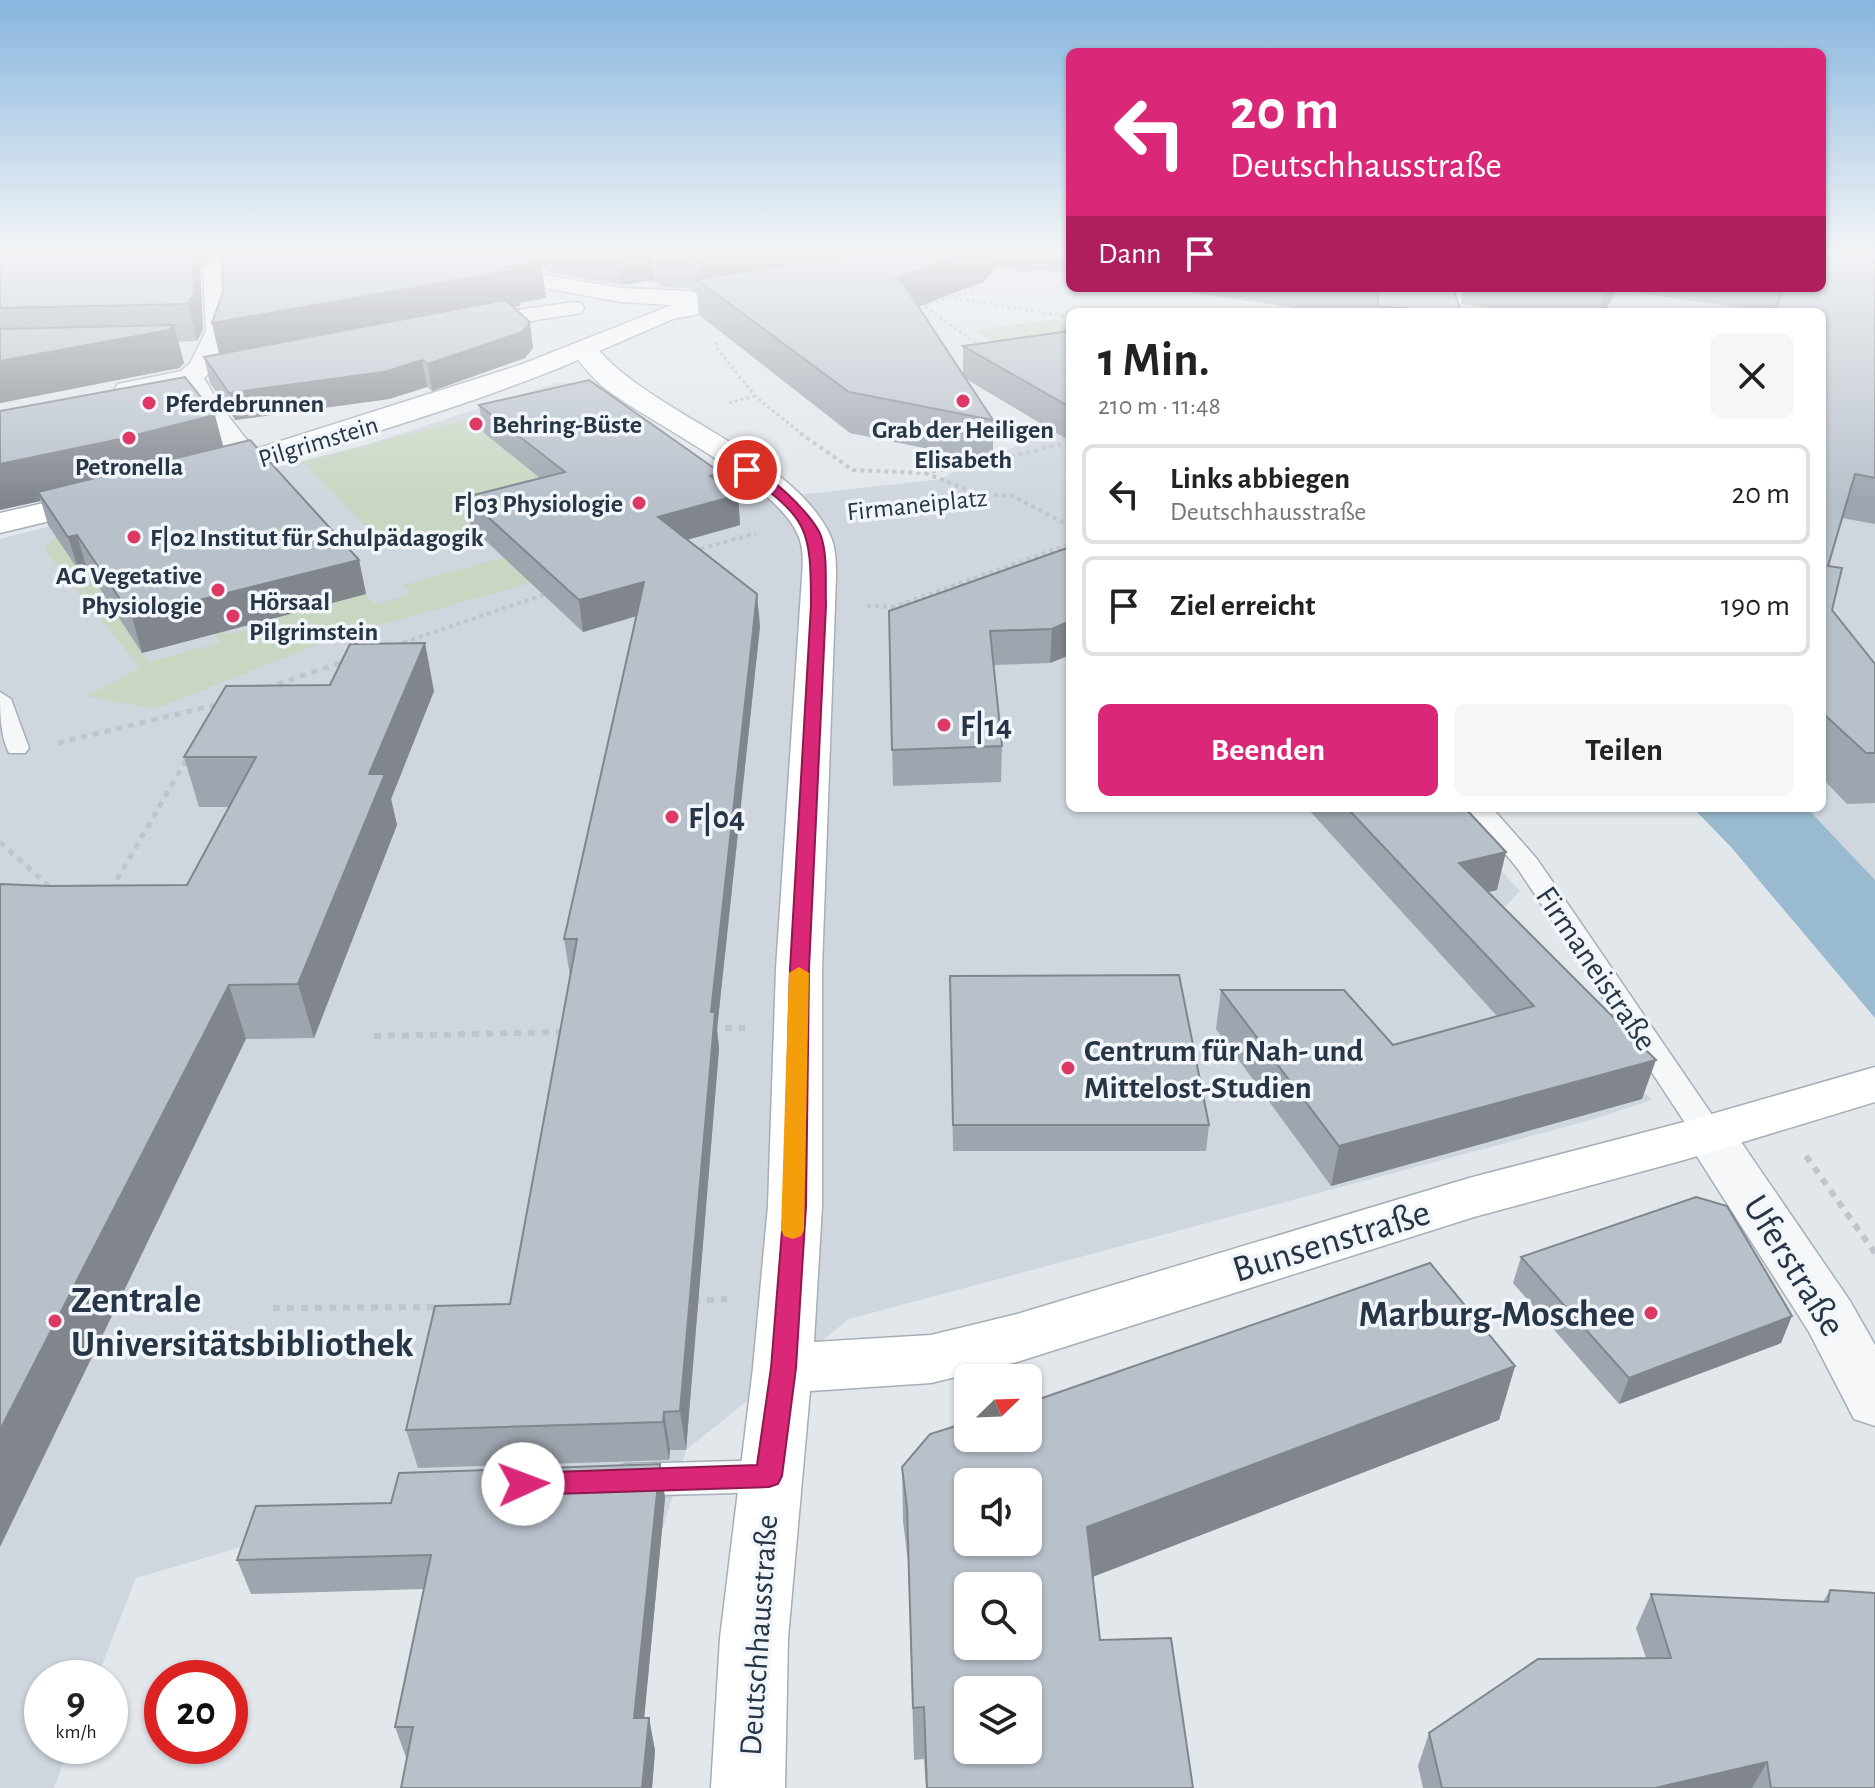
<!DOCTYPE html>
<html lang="de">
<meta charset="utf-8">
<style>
body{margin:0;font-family:"Alegreya Sans",sans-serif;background:#f6f6f6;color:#222;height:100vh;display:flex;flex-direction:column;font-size:30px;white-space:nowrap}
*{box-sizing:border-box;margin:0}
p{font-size:26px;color:#767676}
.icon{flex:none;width:44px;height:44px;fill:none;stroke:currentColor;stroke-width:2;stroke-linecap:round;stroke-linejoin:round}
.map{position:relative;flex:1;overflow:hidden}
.sheet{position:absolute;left:1066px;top:308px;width:760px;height:504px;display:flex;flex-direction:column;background:#fff;border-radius:12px;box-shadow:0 2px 6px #0004}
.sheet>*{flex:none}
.hud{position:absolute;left:1066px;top:48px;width:760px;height:244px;border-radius:12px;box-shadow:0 2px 6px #0004;background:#db2777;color:#fff;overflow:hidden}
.needle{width:52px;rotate:67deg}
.fabs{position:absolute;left:954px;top:1364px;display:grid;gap:16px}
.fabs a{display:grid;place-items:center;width:88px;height:88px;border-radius:12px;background:#fff;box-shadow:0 2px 6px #0004;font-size:40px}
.speed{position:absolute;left:24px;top:1660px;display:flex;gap:16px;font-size:40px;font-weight:700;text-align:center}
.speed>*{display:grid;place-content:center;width:104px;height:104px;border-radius:50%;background:#fff;box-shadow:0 2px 6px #0004;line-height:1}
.speed small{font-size:20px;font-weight:400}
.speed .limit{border:12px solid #d22;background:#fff;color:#111}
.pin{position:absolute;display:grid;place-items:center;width:68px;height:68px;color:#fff;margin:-34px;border:4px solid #fff;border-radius:50%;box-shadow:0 2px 8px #0007}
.me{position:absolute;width:88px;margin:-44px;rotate:88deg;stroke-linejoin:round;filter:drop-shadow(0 0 6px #0008)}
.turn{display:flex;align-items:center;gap:28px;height:168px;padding:0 32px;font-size:36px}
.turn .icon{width:104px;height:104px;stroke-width:2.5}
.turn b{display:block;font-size:56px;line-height:68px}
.then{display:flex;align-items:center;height:76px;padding:0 32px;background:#0003;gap:16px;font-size:30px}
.round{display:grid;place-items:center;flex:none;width:84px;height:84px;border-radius:12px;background:#f6f6f6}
.headline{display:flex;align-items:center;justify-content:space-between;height:136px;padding:0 32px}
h1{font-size:48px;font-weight:600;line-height:60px}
.cta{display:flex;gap:16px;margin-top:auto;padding:16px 32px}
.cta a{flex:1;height:92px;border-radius:12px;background:#db2777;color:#fff;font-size:32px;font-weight:600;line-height:92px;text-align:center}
.cta a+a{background:#f6f6f6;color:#222}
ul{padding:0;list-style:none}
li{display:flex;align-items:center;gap:24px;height:100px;margin:0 16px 12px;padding:0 16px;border:4px solid #e0e0e0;border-radius:12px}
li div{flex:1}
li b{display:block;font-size:30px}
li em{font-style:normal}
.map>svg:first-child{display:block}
.built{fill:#cfd6de}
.green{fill:#c9d7c2}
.water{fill:#99bacf}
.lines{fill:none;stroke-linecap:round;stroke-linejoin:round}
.service-casing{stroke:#a6aeb7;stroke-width:3}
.pedestrian-casing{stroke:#a6aeb7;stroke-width:3}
.minor-casing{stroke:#a6aeb7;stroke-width:3}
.secondary-casing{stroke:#a6aeb7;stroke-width:3}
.path-far3{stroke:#bfc5ca;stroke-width:3;stroke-dasharray:3 3;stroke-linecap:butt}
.path-far2{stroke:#bfc5ca;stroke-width:4;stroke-dasharray:4 4;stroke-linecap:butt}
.path-far1{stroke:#bfc5ca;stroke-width:5;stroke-dasharray:6 6;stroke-linecap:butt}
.path{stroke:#bfc5ca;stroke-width:6;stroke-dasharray:7 7;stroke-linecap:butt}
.service{fill:#f5f7f9;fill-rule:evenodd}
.pedestrian{fill:#f5f7f9;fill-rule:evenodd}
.minor{fill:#f5f7f9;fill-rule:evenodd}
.secondary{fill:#fff;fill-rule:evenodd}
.wall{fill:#9ea5ae}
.shaded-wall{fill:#81868d}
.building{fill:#b8c0ca;stroke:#81868d;stroke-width:2;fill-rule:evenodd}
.route{fill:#db2777;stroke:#8e194d;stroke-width:2}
.slow{fill:#f59e0b}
.poi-dot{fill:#de3965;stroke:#f2f5f9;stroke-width:3}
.labels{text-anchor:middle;stroke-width:7;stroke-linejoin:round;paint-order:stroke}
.far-poi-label{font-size:26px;font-weight:bold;fill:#273646;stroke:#f2f5f9;text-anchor:start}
.far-street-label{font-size:26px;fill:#273646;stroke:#f2f5f9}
.poi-label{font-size:32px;font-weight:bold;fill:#273646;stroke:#f2f5f9;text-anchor:start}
.street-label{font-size:32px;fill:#273646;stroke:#f2f5f9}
.near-street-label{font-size:38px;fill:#273646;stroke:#f2f5f9}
.near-poi-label{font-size:38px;font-weight:bold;fill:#273646;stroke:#f2f5f9;text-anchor:start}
</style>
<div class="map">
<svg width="1875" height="1788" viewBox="0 0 1875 1788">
<rect width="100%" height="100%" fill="#e2e7ec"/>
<path class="built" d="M1875,265v615l-68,-72h15v-496h-317l-2,-22 319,-2z
M556,383h26l180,116 180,-20 38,-24 33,-7 9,-11 48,-13v384h374l76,83 -38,40 170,169 -61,20 -742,199 -163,131 -23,78 -398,12 -129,38 -39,100h-55v68h28l-16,42h-54v-1249l369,-95z"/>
<path class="green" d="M1055,319l15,11v11l-69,10 -24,-21z
M466,419l43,34 95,39 -217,57 -84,-87z
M629,523l31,24 -326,91 -179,71 -69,-13 54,-28 -96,-119 12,-13 88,19 -10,85 15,22 71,-20 -5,-8 9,-3 3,4 30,-8 4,-5 104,-28 9,11 37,-11 -8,-9z"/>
<path class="water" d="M1693,808h114l68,72v138l-144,-171z"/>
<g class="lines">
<defs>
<path id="service" d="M0,692l11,7 18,49 -4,5h-16c-9,-18 -9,-40 -9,-61z
M1467,808h25l45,51 182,266 4,8 -4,8 -11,3 -11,-3 -179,-272z
M769,1460l13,5 6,11 -6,11 -13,5 -143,4 -13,-5 -6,-11 6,-11 13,-5z"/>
<path id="pedestrian" d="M573,302l8,1 3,5 -3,5 -112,18 -11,-7 11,-7z"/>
<path id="minor" d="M222,252h22l-4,10 -13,9c3,40 10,77 -23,107l15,26 45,58 -4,6 -11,3 -11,-3 -41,-55 -15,-26 -54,11 -10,-2 -4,-6 4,-6 63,-13 9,-8 16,-32 -3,-63z
M1708,1115l18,5 124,181 25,44v81l-21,-7 -45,-87 -127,-199 8,-13z"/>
<path id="secondary" d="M546,275l75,13 66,3 9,2 3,5 57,-9 9,2 3,5 -3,5 -92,18 -74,32c59,65 194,105 231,184 6,13 6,28 6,42l-14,392v237l-8,136 117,-7 86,-21 452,-136 215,-56 191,-55v35l-191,58 -210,57 -457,145 -86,21 -121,8 -22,247 -3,150h-74l9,-150 33,-270 15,-162 8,-237 26,-392c1,-14 2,-29 -4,-42 -22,-53 -147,-111 -195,-148 -9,-8 -17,-18 -25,-27 -116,49 -240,83 -360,120l-11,3 -11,-3 -4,-6 4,-6 324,-103 152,-60 -51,-3 -83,-15 -4,-5 4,-5z
M101,490l11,2 4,7 -4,7 -112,27v-20z"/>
</defs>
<use href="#service" class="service-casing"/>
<use href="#pedestrian" class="pedestrian-casing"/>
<use href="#minor" class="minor-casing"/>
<use href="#secondary" class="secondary-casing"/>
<path class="path-far3" d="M990,267l80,13
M954,298l116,19
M920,303l60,43
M924,305l50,-15 21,-21
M716,342v5l39,49 48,39
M729,403l26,-7"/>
<path class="path-far2" d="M800,433l53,37 71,3 74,-13 72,-18
M925,473l50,20
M851,509l125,-16 37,3 57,30
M693,551l63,-18
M867,606l26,1 177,-63
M396,645l153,-52
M334,665l10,-3"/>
<path class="path-far1" d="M266,688l74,-25
M58,743l161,-39
M0,842l53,48
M111,890l77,-133"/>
<path class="path" d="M711,1028h34
M374,1036l191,-4
M1806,1156l69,97
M693,1301l34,-2
M273,1308l167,-1"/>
<use href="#service" class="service"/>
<use href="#pedestrian" class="pedestrian"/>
<use href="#minor" class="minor"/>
<use href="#secondary" class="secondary"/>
</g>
<path class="wall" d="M0,252l200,16 3,62 -6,11 -19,1 6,21 -5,5 -179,35z
M222,252h848v22l-18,-3 -36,-1 -17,-5 -16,17 -65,25 45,67v-28l107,-15v110l-104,-62 27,41v42l-143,-29 -151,-118 -2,-22 -9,-5 -25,-1 -9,-7 -33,5 -68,-12 -11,-5 4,30 -27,5 1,3 -7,1 20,41 -8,10 -93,33 -5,-4 -38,12 -154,21 -25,-37 -6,-26 15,-3 -7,-31 11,-31z
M1875,252v272l-33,-6 -14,48 4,44 43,54v139l-28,1 -25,-26v-466h-51l-153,-22 -14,22h-87l-56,-8 2,-16h359z
M1164,288h289l8,24h-139z
M479,405l242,68 1,11 16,11 2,30 -53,15 73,86 -43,403 2,20 -33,401h-16l-1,10 -251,8 -12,-38 104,-126 60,-328 -6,-37 72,-323 -53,16 -112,-105 -5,-30 74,-19 -56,-45z
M0,411l223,36 136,113 7,34 -224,59 -55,-84 -8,2 -31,-46 -7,-24z
M1070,547v108l-20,8 -56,2 8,81 -1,36 -108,4 -4,-175z
M434,691l-43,108 6,26 -83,213 -68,1 -197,-153 138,-1 42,-78h-30l-15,-50z
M1307,808h158l32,82 -9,2 154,207 -311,87 -115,-157 5,-39 172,55 104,-29z
M950,976l259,149 -3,26h-253z
M1521,1257l260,86 -162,61 -106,-121z
M1515,1366l-16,54 -407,157 8,63 93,148h-267l-2,-29 -10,1 -6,-199 -5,-40 -1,-54z
M660,1464l5,34 -21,220h5l6,33 -3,37h-251l6,-28 -12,-33 29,-138 -173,5 -14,-34 154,-57z
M1830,1590l45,198h-452l-5,-22 11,-33 217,-75 -10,-30 15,-34 172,8z"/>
<path class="shaded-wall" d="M192,252h25l-17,16 3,62 -6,11 -9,-37z
M618,252h33l3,28 -33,5z
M746,252h167l-213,30 -2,-23z
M970,252h29v13l-16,17 -87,33v-37z
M541,262l5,36 -27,5 1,3 -299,55 -9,-38z
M1604,288h14l-14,24h-5z
M530,322l3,26 -8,10 -93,33 -4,-27z
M174,325l10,38 -5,5 -179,35v-42z
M422,360l5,27 -38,12 -154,21 -6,-27z
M215,415l11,42 -188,35 3,9 -41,9v-46z
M721,473l2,26 15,-4 2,30 -79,22 -3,-30 52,-41z
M77,535l10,34 -8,2 -11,-34z
M359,560l7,34 -224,59 -10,-36z
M644,582l3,31 -64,19 -4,-32z
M757,594l3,32 -43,403 2,20 -33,401 -6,-39 31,-399z
M1070,621v34l-20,8 2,-34z
M425,643l9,48 -43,108 6,26 -83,213 -16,-54 71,-210z
M1506,852l-9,38 -47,11 9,-38z
M229,985l17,54 -246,508v-117z
M1656,1060l-14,39 -311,87 8,-40z
M1792,1316l-11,27 -162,61 10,-26z
M1515,1366l-16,54 -417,161 5,-54z
M664,1412l6,38 -1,10 -6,-38z
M660,1464l5,34 -24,254 -7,-34z
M649,1718l6,33 -3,37h-10z
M1767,1762l-15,26h-97z"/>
<path class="building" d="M0,252h192l2,42 -6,10 -188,4z
M222,252h305l5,2 9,8 -30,5 4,3 -303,53 11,-31z
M669,252h77l-48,7 -13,-6z
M871,252h99l-74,26 6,4 91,138 -144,-28 -153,-113z
M1822,252h53v226l-20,-4 -27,92 14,2 -10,42 43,54v89h-9l-40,-37 -4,-6v-398h-48l10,-24h38z
M1378,288h75l8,24h-18l-65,-6z
M505,300l25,22 -8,10 -94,32 -6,-4 -38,12 -155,21 -25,-36z
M174,325l-5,5 -169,31v-32z
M1070,331v76l-107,-61z
M185,377l30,38 -95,24 -120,25v-53z
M589,380l132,93 -11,3 28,19 -80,22 99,77 -46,418h4l-35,399 -16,1 -1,10 -257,8 29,-124 75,-2 67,-365h-13l80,-357 -65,18 -113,-103 99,-25 -86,-67z
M250,440l109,120 -227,57 -55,-82 -9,2 -30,-45z
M1070,547v74l-18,8 -62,2 12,115 -110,4 -3,-139z
M425,643l-56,131h16l-87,210 -69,1 -229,445v-546l49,2 138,-1 69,-128h-72l42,-71 104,-1 20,-41z
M1347,808h118l41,44 -47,11 197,197 -317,86 -118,-156h123l49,55 141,-39z
M1179,975l30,150h-256l-3,-149z
M1696,1197l31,9 65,110 -163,62 -108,-121z
M1430,1263l85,103 -428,161 13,113 71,-2 22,150h-266l-3,-81 -11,1 -6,-201 -5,-40 28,-33 38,-12v16h60v-35zM968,1482h60v60h-60zM968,1586h60v60h-60zM968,1690h60v60h-60z
M660,1464l-26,254h15l-7,70h-241l12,-61h-18l36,-172 -194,5 19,-54 135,-3 8,-30z
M1830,1590l45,3v195h-104l-4,-26 -112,26h-213l-13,-55 109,-74 133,-1 -20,-64 177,8z"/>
<linearGradient id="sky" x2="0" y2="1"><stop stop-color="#88b6de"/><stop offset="0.5" stop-color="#f2f4f6"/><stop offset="1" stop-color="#f2f4f6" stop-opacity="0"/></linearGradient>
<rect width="1875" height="502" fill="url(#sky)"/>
<path class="route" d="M742,467c21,-2 72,49 79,69 7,21 4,47 5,69l-17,364 -3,237 -10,162 -14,108 -4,8 -9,3 -246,8 -10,-3 -4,-8 4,-8 10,-3 234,-8 14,-97 13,-162 6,-237 21,-364c0,-78 -3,-87 -69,-133z"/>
<path class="slow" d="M799,967l10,6 -5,257 -3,6 -8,3 -9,-3 -3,-6 8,-257z"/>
<g class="poi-dot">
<circle cx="963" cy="401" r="8"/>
<circle cx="149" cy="403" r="8"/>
<circle cx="476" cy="424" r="8"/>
<circle cx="129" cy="438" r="8"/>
<circle cx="639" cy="503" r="8"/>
<circle cx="134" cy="537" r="8"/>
<circle cx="218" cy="590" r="8"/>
<circle cx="233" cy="616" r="8"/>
<circle cx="944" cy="725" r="8"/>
<circle cx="672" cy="817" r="8"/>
<circle cx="1068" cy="1068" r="8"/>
<circle cx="1651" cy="1313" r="8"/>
<circle cx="55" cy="1321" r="8"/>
</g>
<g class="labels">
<g class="far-poi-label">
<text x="165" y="412">Pferdebrunnen</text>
<text x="492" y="433">Behring-Büste</text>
<text x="963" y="438" text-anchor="middle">Grab der Heiligen<tspan x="963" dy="30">Elisabeth</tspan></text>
<text x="129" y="475" text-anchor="middle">Petronella</text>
<text x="623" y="512" text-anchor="end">F|03 Physiologie</text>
<text x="150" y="546">F|02 Institut für Schulpädagogik</text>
<text x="202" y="584" text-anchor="end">AG Vegetative<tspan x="202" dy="30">Physiologie</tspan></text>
<text x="249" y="610">Hörsaal<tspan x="249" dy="30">Pilgrimstein</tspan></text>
</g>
<g class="far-street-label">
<text transform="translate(318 441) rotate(-17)" y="9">Pilgrimstein</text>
<text transform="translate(917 504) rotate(-6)" y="9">Firmaneiplatz</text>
</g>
<g class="poi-label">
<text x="960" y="736">F|14</text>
<text x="688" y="828">F|04</text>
<text x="1084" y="1061">Centrum für Nah- und<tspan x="1084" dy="37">Mittelost-Studien</tspan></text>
</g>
<g class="street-label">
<text transform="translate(1597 968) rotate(56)" y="11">Firmaneistraße</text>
<text transform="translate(758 1635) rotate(-86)" y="11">Deutschhausstraße</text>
</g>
<g class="near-street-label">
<text transform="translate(1331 1240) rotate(-17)" y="13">Bunsenstraße</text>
<text transform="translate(1795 1265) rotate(58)" y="13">Uferstraße</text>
</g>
<g class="near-poi-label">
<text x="71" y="1312">Zentrale<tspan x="71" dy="44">Universitätsbibliothek</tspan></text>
<text x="1635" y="1326" text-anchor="end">Marburg-Moschee</text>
</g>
</g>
</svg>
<div class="fabs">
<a><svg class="needle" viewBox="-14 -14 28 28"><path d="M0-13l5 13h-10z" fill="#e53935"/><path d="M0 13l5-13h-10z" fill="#767676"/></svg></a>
<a><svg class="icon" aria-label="sound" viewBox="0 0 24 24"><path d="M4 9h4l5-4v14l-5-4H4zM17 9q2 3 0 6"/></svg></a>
<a><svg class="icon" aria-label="search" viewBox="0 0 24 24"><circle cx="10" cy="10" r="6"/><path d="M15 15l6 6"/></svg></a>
<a><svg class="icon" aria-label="layers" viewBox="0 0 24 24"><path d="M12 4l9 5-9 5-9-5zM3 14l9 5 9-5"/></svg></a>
</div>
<div class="speed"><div>9<small>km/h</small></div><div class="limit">20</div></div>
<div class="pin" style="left:747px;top:470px;background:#d93025"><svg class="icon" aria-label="arrive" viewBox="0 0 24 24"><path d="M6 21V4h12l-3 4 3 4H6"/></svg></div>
<svg class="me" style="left:523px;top:1484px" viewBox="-20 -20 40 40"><circle r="19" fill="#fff"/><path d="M0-13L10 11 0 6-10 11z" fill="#db2777"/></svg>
<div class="hud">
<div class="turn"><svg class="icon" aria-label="left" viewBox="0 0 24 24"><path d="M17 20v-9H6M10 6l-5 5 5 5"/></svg><div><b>20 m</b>Deutschhausstraße</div></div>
<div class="then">Dann<svg class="icon" aria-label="arrive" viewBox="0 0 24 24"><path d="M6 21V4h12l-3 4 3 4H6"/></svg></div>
</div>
<section class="sheet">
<div class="headline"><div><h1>1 Min.</h1><p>210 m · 11:48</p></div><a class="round"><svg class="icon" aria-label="close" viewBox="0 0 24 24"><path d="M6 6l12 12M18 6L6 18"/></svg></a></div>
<ul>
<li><svg class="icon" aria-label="left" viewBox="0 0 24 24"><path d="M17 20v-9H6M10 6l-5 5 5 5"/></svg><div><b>Links abbiegen</b><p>Deutschhausstraße</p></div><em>20 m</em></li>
<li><svg class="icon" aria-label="arrive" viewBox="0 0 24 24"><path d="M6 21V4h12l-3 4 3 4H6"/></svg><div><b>Ziel erreicht</b></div><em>190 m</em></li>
</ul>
<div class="cta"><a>Beenden</a><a>Teilen</a></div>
</section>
</div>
